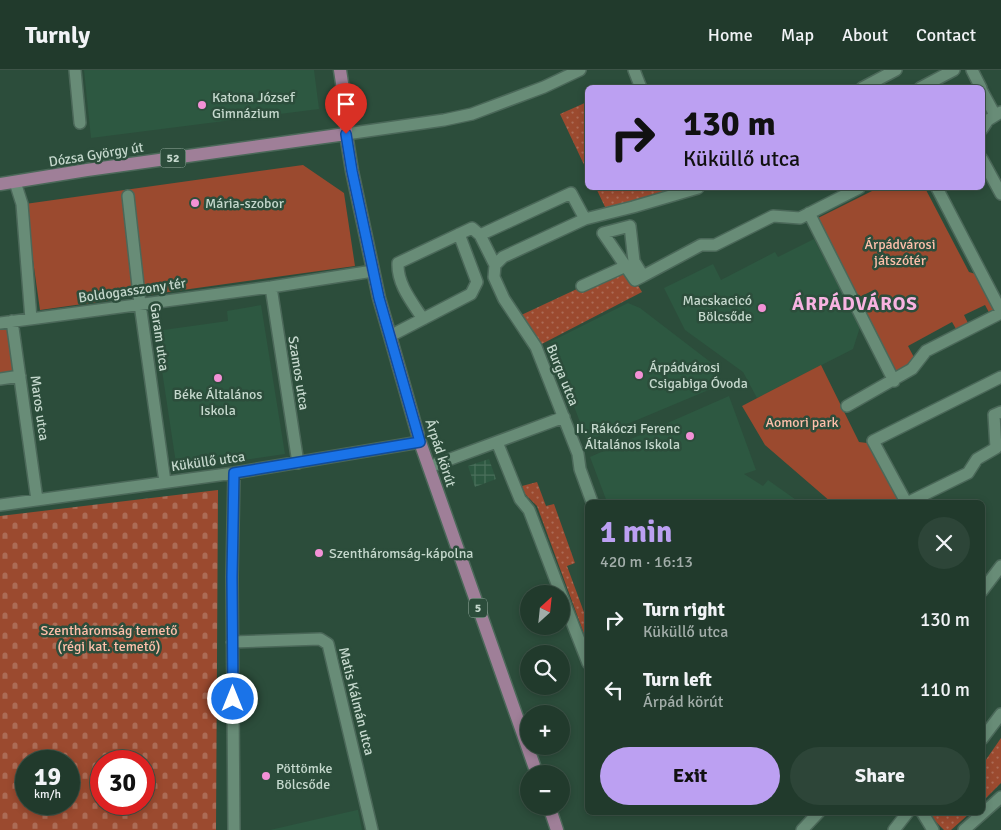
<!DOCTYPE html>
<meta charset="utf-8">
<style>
body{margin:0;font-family:Signika,sans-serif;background:#2d4538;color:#f1f3f6;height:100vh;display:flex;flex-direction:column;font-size:19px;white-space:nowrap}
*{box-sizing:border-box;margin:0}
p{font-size:16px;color:#a2ada9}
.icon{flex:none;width:28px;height:28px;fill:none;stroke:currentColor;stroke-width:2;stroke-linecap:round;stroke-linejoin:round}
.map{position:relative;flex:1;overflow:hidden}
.panel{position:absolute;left:585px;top:430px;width:400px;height:315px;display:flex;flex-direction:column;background:#213a2c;border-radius:8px;box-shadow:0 2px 8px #0003,0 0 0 1px #3e5448}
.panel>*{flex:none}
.top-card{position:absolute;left:585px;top:15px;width:400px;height:105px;border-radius:8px;box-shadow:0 2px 8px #0003,0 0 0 1px #3e5448;background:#bca0f2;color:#111;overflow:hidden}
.needle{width:32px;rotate:27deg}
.tools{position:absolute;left:520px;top:515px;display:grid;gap:10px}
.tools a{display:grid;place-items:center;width:50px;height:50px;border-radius:50%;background:#213a2c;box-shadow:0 2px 8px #0003,0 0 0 1px #3e5448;font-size:25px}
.speed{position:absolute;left:15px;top:680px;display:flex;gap:10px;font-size:25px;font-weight:700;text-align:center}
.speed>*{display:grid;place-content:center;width:65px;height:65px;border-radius:50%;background:#213a2c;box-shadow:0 2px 8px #0003,0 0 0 1px #3e5448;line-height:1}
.speed small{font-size:12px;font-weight:400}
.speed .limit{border:8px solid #d22;background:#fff;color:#111}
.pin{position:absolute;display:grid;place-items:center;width:42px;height:42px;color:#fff;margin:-51px -21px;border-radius:50% 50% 50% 0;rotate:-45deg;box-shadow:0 0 5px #0007}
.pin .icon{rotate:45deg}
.me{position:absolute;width:55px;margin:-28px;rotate:0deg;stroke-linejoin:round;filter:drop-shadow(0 0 4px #0008)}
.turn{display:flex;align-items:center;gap:18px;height:105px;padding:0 15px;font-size:22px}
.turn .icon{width:65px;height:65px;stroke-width:2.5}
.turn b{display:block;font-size:35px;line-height:42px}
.round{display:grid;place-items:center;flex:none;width:52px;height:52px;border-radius:26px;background:#2d4538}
.head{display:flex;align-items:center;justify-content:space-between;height:85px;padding:0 15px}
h1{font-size:30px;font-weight:700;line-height:38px;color:#bca0f2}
.primary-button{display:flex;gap:10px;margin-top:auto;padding:10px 15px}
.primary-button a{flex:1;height:58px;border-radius:30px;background:#bca0f2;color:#111;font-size:20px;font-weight:700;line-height:58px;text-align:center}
.primary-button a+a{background:#2d4538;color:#f1f3f6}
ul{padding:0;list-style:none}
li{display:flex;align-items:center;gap:15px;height:70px;padding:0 15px}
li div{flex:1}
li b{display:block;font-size:19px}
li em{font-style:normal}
header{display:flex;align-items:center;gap:30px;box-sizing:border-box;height:70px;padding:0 25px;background:#213a2c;border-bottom:1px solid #3e5448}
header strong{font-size:24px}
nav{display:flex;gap:28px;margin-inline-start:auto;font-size:18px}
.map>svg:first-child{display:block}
.built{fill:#2d5841}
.industrial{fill:url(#industrial-grid)}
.grass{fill:url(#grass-dots)}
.cemetery{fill:url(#cemetery-stones);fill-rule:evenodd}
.park{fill:#9b4a2f}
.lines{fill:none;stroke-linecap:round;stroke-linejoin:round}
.minor-casing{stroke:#4b6859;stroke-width:14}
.major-casing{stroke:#4b6859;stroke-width:15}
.minor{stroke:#688c77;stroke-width:11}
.major{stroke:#9f7f98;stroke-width:12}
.route-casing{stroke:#114b97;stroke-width:12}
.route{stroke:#1a73e8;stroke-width:9}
.poi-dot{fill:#f391d6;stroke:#2c4d3b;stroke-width:2}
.labels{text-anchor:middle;stroke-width:5;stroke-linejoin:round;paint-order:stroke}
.shield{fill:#2c4d3b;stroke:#97aea1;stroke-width:1}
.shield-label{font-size:12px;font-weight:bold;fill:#c5d8cd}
.poi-label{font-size:14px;fill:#c5d8cd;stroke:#2c4d3b;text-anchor:start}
.street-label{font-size:14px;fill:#c5d8cd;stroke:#2c4d3b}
.park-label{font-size:14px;fill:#febfaa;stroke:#2c4d3b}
.district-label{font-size:19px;font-weight:bold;letter-spacing:1px;fill:#f8b3e2;stroke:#2c4d3b}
</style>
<header>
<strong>Turnly</strong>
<nav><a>Home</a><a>Map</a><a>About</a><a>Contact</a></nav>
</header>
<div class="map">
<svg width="1001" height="760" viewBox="0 0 1001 760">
<defs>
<pattern id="industrial-grid" width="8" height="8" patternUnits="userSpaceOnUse" patternTransform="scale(1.25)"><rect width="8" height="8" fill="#2d5841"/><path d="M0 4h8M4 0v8" fill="none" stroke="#4a6f5b"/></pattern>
<pattern id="grass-dots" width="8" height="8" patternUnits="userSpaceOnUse" patternTransform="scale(1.25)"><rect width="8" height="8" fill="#9b4a2f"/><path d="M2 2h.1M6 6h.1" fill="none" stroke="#ac6c56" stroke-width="1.8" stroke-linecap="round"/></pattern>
<pattern id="cemetery-stones" width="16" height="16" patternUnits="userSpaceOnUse" patternTransform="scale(1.25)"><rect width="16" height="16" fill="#9b4a2f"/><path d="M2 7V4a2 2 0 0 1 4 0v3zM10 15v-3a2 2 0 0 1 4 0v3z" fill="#ac6c56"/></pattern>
</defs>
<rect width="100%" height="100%" fill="#2c4d3b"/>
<path class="built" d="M84,0h230l5,39 -228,29z
M814,169l46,88 -7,22 -96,49 -14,-26 -58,-42 -21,-42 49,-24 8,16 54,-28 3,5z
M628,233l12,5 73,56 5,22 -131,55 -37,-99z
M261,235l24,149 -108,16 -21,-139 72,-10 -1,-10z
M729,326l27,74 -12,4 19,12 5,-6 31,22h-192l-17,-45z
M358,740l4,20h-92l87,-20z"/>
<path class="industrial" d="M489,389l7,20 -21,8 -7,-21z"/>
<path class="grass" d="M587,32v69l-27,-57z
M596,118h80l-8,5 -62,16z
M626,196l16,26 -106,55 -19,-30z
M537,412l9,24 8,-2 21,59 -8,3 18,49 2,-1v28l-50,-136 -12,-12 -3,-8z
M1001,668v45l-18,18v-37z
M927,743h43l-19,17h-7z"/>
<path class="cemetery" d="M218,420l-2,340h-216v-314zM26,691h43v43h-43zM144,691v43h-43v-43z"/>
<path class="park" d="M303,95l41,28 11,73 -315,44 -15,-106z
M878,118h47l44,84 13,4 19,35 -9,7 -7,-13 -21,10 7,14 -12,5 -7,-12 -44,24 9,17 -23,18 -33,-66 20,-12 -7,-13 -21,10 -41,-79z
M9,257l6,44 -15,2v-45z
M821,295l38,77 8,1 33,59h-69l-66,-57 -23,-39z"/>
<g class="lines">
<defs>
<path id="minor" d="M75,0l5,53
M634,0l7,18
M972,0l9,18
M862,18l34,-18
M920,18l34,-18
M982,21l13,24
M982,59l6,-9 13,-8
M346,64l98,-14 28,-6 72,-27 36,-17
M982,89l19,35
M15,112l7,22 9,115
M937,118l64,123
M128,126l12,108 25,178
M809,143l85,168
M480,165l91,-42 14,26
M643,206l-9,-15 -4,-35 -27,7 32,47 8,-4 58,-31h14l58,-29 27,2 59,-30
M582,216l44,-20
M271,217l27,176
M423,249c-11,-17 -26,-35 -25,-56l74,-35 8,7 15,30
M12,251l25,179
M0,253l271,-36 102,-16
M390,266l81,-42 6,-12 -18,-48
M0,309l20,-3
M847,336l65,-37 14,-18 75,-38
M497,372l23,57 9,11 32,84
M429,397l135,-50
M592,432l-12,-33 -2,-15 -42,-107 -32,-48 -10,-22 1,-12 8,-8 82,-38 48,-12 65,-19
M906,432l-33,-61 128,-64
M909,432l59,-29 9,-14 19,-11 -2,-33 7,-3
M0,435l234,-32 186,-31
M982,521l19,-25
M561,524l27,69
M232,572l88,-3 8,5 44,186
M982,669l19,-25
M922,742l11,18
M234,760l-2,-253 2,-104
M802,760l17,-18
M894,760l14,-18
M964,760l37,-33"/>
<path id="major" d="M340,0l6,39v25l6,37 27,127 11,38 30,106 117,332
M0,114l87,-14 259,-36
M549,736l8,24"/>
</defs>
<use href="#minor" class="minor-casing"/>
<use href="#major" class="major-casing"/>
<use href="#minor" class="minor"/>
<use href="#major" class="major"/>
</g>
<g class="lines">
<defs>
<path id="route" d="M233,629l-1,-122 2,-104 186,-31 -41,-144 -27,-127 -6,-37"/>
</defs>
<use href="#route" class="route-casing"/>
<use href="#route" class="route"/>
</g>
<g class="poi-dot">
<circle cx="202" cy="35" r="5"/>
<circle cx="195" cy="133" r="5"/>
<circle cx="762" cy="238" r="5"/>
<circle cx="639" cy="305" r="5"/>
<circle cx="218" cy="308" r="5"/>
<circle cx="690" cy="366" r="5"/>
<circle cx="319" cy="483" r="5"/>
<circle cx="266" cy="706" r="5"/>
</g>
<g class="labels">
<g class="shield">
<rect x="160.5" y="78.5" width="25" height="19" rx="4"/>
<rect x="469" y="528.5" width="18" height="19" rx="4"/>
</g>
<g class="shield-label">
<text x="173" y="92">52</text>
<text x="478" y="542">5</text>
</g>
<g class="poi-label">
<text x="212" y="32">Katona József<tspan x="212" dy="16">Gimnázium</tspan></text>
<text x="205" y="138">Mária-szobor</text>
<text x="752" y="235" text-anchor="end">Macskacicó<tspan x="752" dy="16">Bölcsőde</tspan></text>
<text x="649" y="302">Árpádvárosi<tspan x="649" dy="16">Csigabiga Óvoda</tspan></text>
<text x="218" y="329" text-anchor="middle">Béke Általános<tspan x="218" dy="16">Iskola</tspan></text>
<text x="680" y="363" text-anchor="end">II. Rákóczi Ferenc<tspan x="680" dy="16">Általános Iskola</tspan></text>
<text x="329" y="488">Szentháromság-kápolna</text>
<text x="276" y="703">Pöttömke<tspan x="276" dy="16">Bölcsőde</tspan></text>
</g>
<g class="street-label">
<text transform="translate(96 84) rotate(-9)" y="5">Dózsa György út</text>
<text transform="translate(132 220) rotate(-8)" y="5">Boldogasszony tér</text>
<text transform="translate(160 267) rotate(82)" y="5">Garam utca</text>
<text transform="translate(299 303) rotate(81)" y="5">Szamos utca</text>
<text transform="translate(563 305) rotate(68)" y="5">Burga utca</text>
<text transform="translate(40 338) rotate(82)" y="5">Maros utca</text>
<text transform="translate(441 383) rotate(72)" y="5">Árpád körút</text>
<text transform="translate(208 391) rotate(-8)" y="5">Küküllő utca</text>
<text transform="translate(357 631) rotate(76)" y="5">Matis Kálmán utca</text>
</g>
<g class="park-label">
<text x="900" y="179">Árpádvárosi<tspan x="900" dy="16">játszótér</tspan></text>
<text x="802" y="357">Aomori park</text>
<text x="109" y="565">Szentháromság temető<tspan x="109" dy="16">(régi kat. temető)</tspan></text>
</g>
<g class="district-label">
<text x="855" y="240">ÁRPÁDVÁROS</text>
</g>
</g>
</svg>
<div class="tools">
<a><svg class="needle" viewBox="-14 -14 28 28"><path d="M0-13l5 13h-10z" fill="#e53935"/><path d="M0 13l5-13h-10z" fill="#a2ada9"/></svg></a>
<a><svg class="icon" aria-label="search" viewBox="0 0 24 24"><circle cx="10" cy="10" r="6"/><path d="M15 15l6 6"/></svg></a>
<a>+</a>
<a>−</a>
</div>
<div class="speed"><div>19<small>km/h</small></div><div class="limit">30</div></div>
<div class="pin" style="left:346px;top:64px;background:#d93025"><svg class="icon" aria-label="arrive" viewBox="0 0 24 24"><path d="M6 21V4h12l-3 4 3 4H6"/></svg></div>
<svg class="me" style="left:233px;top:629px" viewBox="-20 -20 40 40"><circle r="17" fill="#1a73e8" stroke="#fff" stroke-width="3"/><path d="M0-11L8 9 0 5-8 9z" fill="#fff"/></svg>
<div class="top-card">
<div class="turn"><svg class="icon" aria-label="right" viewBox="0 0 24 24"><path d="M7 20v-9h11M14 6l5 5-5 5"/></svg><div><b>130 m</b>Küküllő utca</div></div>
</div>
<section class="panel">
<div class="head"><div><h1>1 min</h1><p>420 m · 16:13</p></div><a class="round"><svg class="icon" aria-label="close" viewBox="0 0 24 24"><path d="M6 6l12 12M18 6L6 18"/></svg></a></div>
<ul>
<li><svg class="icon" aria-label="right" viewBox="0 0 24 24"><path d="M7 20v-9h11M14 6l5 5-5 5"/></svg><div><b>Turn right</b><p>Küküllő utca</p></div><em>130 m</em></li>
<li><svg class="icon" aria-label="left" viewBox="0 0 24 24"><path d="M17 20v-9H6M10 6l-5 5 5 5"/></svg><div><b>Turn left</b><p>Árpád körút</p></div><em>110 m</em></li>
</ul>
<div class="primary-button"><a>Exit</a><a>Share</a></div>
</section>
</div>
